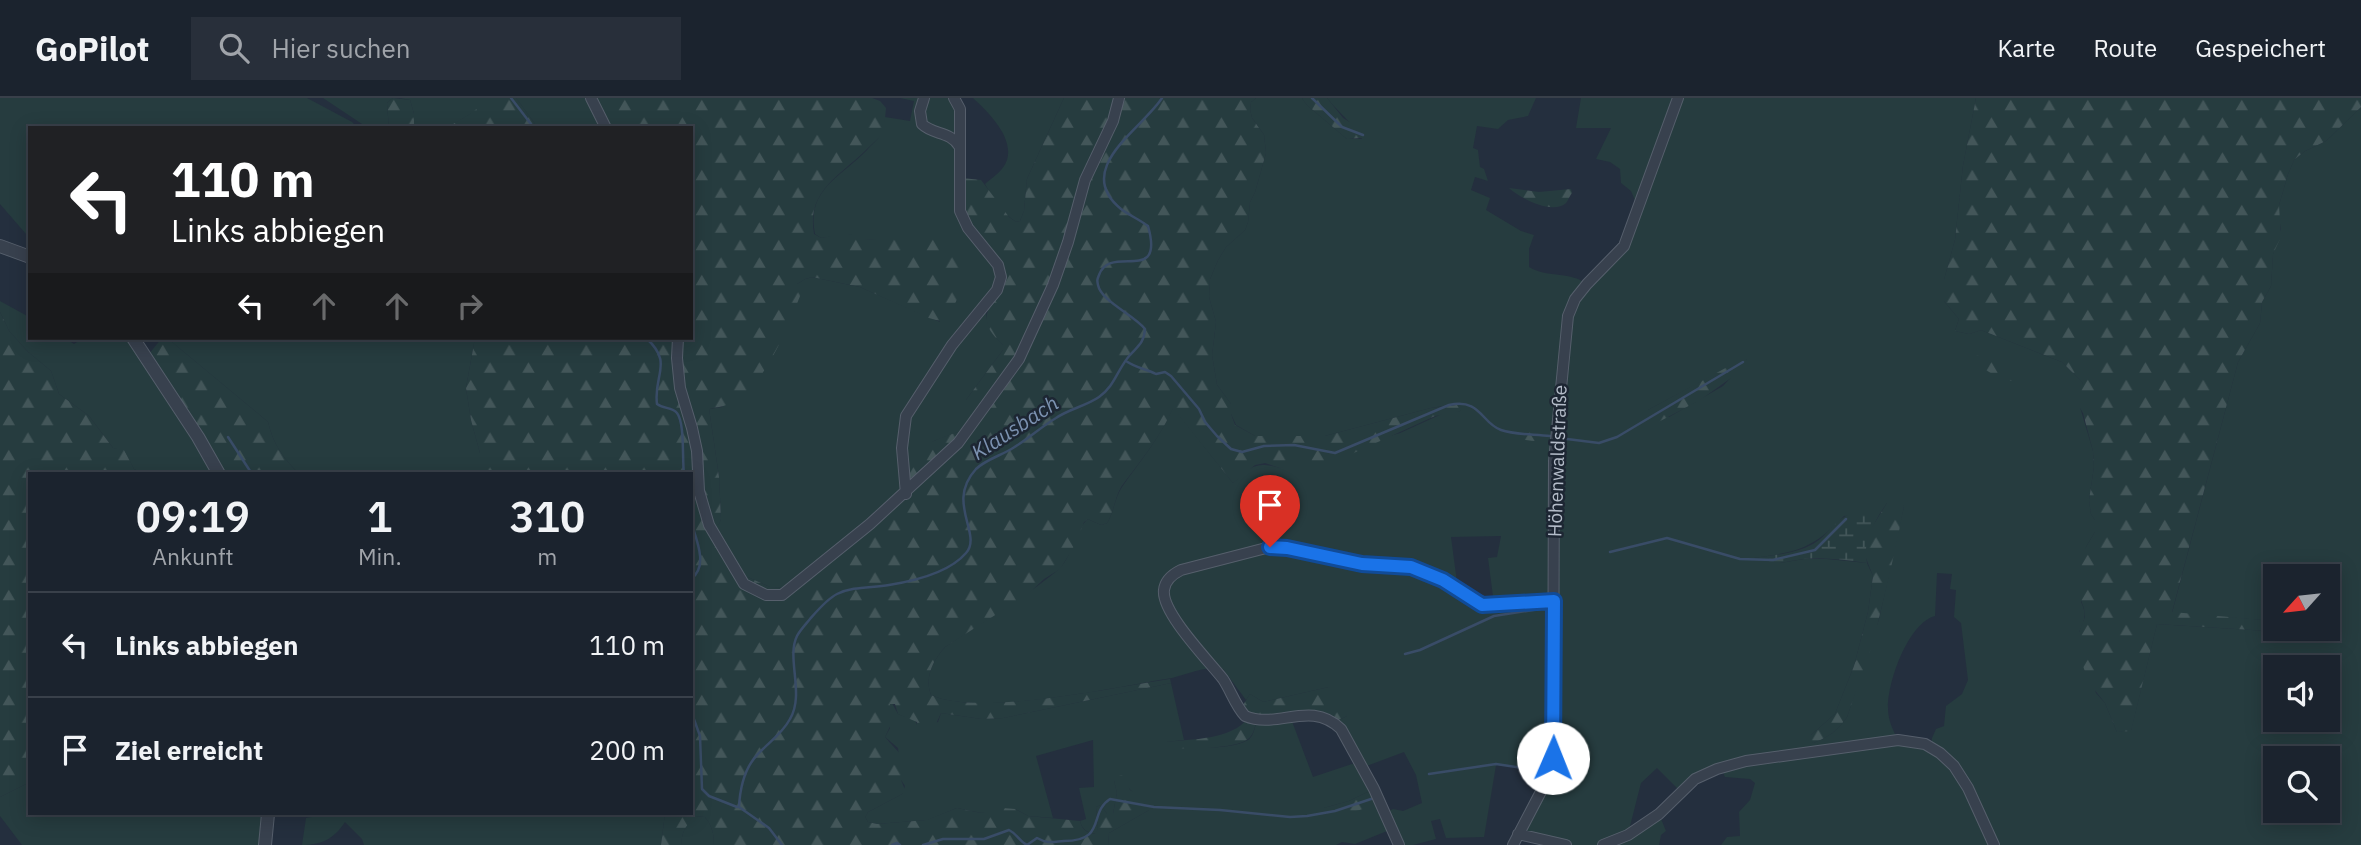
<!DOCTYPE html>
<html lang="de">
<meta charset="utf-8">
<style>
body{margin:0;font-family:"IBM Plex Sans",sans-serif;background:#282f3a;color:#f1f3f6;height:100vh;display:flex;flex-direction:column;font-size:26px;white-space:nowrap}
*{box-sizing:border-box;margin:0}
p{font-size:23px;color:#a0a4aa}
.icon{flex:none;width:38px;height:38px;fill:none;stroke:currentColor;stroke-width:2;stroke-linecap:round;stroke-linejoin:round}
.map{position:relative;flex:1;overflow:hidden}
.sheet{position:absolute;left:28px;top:374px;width:665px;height:343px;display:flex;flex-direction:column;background:#1b232e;border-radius:0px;box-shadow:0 4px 18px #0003,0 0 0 2px #39404a}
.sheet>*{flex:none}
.hud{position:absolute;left:28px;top:28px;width:665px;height:214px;border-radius:0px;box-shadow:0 4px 18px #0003,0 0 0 2px #39404a;background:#202124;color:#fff;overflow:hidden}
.needle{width:46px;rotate:243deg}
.fabs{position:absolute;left:2263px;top:466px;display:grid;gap:14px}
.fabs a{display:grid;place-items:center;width:77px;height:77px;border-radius:0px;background:#1b232e;box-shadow:0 4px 18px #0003,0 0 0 2px #39404a;font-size:35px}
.pin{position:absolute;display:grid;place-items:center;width:60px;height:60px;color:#fff;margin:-72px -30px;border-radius:50% 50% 50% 0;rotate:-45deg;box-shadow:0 0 7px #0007}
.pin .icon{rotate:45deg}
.me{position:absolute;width:77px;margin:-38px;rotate:1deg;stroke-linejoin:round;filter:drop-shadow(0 0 5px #0008)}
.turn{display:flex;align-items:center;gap:24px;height:147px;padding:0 28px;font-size:32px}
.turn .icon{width:91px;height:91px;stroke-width:2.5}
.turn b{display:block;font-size:49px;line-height:60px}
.lanes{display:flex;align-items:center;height:66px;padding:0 28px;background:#0003;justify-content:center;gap:35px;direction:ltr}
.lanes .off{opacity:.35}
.eta{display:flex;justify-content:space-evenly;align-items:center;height:119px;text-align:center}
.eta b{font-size:42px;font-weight:600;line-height:49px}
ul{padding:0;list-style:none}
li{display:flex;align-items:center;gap:21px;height:105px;padding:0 28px;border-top:2px solid #39404a}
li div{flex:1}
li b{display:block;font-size:26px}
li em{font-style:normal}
header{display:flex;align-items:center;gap:42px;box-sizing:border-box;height:98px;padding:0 35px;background:#1b232e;border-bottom:2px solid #39404a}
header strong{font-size:33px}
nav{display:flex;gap:38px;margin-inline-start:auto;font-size:24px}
.search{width:490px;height:63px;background:#282f3a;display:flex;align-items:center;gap:18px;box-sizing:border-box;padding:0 24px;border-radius:0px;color:#a0a4aa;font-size:26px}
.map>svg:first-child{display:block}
.grass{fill:#263c3f;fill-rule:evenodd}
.forest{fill:url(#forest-firs)}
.wetland{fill:url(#wetland-marsh)}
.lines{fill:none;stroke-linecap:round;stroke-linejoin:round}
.stream{stroke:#394c67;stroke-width:2.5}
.minor-casing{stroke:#565f6c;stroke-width:12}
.tertiary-casing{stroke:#565f6c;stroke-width:14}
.minor{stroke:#38414e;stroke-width:10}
.tertiary{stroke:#38414e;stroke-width:12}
.route-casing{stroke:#114b97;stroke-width:18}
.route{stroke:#1a73e8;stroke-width:12}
.labels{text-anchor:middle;stroke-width:5;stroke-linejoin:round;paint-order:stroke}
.street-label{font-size:19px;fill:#b4bcc9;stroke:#1d2633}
.water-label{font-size:21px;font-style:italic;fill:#7c92b1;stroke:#1d2633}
</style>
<header>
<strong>GoPilot</strong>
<div class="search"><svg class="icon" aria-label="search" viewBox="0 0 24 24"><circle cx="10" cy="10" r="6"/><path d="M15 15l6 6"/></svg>Hier suchen</div>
<nav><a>Karte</a><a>Route</a><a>Gespeichert</a></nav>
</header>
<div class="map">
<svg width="2361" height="747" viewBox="0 0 2361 747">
<defs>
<pattern id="forest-firs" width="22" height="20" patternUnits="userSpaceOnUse" patternTransform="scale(1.75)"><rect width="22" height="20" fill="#263c3f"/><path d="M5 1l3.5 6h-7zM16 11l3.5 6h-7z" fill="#435659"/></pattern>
<pattern id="wetland-marsh" width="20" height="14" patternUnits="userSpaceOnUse" patternTransform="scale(1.75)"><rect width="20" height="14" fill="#263c3f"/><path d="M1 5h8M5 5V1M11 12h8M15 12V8" fill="none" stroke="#435659"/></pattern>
</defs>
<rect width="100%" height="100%" fill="#242f3e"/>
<path class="grass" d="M0,0h307l45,24 6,6h-328v97l-4,9 -26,-30z
M323,0h70l-6,5 2,25h-21z
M399,0h86v4l-8,8 -30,18h-33v-14l-4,-14z
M516,0h72l14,30h-64z
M900,0h20l-4,21 40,28 -1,29 42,95 -3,18 -65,83 -23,34 -5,15 1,72 -114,95 -18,-1 -27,-12 -30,-48 6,-3 2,-5 -2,-42 -10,-68 13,-2 75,-123 8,-5 7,-2 48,10 80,35 -52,-82 -28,-1 -11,-5 -28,4 -6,-4c-9,-45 25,-56 52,-84 4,-5 12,-11 14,-17 2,-5 3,-11 4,-16l25,4 4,-20z
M929,0h20l6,5 1,33 -22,-8 -11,-8 2,-19z
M973,0h91l-37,81 -3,32 -4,10 -4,1c-14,-9 -23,-24 -31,-38 8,-7 19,-14 22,-24 7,-23 -19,-48 -34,-62z
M1256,0h46l5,7 40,34h15c-9,-16 -24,-27 -35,-41h209l-8,18 -20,4 -10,9 -21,-3 -4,22 5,2 2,17 4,2 4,12 -13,-4 -4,13 19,8 -4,12 35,21 13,4 -5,14v18c17,11 41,4 58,17l28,-28 22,-51 -6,-14 -10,-8 -1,-14 -10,-7 -14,-3 15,-31h-35l5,-30h395l-13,68 -8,74 -11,40v21l15,18 -4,12 14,3 12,-4 81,32 21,21 -3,24 13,44 1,16 -5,33 2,14 4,6v12l-9,15 -5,55c6,11 4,19 -2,30l17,61 9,10 12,29 14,-2 26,-106 142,9 3,-5h26v-52h-53v45l-103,-8 66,-251 22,-39 2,-21 9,-16 2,-32 8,-25 -3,-14 1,-10 9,-31 6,-14 11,-9 21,-10 35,-34v738h-640l6,-8 13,-1 -1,-24 11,-12 5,-17 -5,-4 -25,-2 -4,-9 -40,24 -24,-24 -16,15 -13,51 31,-20 7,17 -5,4 -2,10h-99l-42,-11 32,-62 -54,-7 -12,72 -38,1 -6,-19 -9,2 5,18 -23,6h-14l-7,-16 -37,15 -13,-2 -6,3h-228l1,-12 40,-23 -24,-26 -11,-4 3,13 -4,21h-6l-6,-9 -5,2 2,22 -2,5c-9,-2 -14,-4 -16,-13l6,-2 -7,-31 15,-1 -1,-47 -57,16 17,62 -25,-2 -13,-7 -34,4 -24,-5 -29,12 -51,4 -9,-2 -3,-5 3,-5 34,-18 3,-8 -4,-6 -3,-32 -13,-11 5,-9v-24l2,-1 6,11 17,6 2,5 21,-3 3,-9 41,6 21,-1 168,-35 13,57 -17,2v4c21,1 62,5 81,-6 6,-4 7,-14 9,-21l33,-3 23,61 39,-13 10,3 -28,-45 13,-6 -18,-29 -66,15 -13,-8 -4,6 -23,-31c-20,-4 -38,7 -57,10 -54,9 -189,38 -235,16 -7,-17 2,-35 14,-48 37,-25 78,-48 113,-77 14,-12 18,-42 30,-51l13,6 6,-2c7,-11 8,-26 15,-36 18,-26 38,-49 51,-80l60,76c18,-17 23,-22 47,-15l120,-35 46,-21 14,-1 2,-8 -31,5 -106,28h-70l-19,-11 -5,-11v-10l-14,-19 -5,-30 4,-33 -7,-25 1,-18 8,-19 8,-13 19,-17 3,-8 2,-20 5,-10 11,-39 -2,-18 -12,-17 -2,-8 1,-8zM1744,261l3,1 -24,26 -54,31 -21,-7zM1887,405l17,3 -25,113 -32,98c-9,13 -18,20 -34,26l-2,-8 24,-21 19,-48 14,-54 5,-36 -6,-13 -40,-4h-23l-24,4 -26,-5c43,-6 59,-9 90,-42l35,-1zM1501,438l-4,21 -9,1 6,46 -36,-14 -7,-53zM1937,475l15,1 -2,15 6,1 -2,27 7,6 7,57 -6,14 -16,12 -2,20 -8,3 -4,9v9l-34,-7c-5,-10 -10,-20 -10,-31 -1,-26 20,-86 47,-93zM2275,569h53v52h-53zM1404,654l12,23 6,28 -19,8 -10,-2 -8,4 -4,-9 -57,4 25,-7 25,-12 -10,-22zM2275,660h53v52h-53z
M0,203l29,16 -3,5 4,3v13h34l10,6 10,-6h43l87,136h-71l-9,-5 -10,-18 -11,-3 -24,-32 -30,-22 -8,-23 -23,-19 -19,-21 -9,-19z
M986,214c1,16 6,22 17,33v5l-37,50 6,17 -6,12 -32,12 -29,22 4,-47 51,-76z
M167,240h308l-9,50 5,32 9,33v21h-181c-16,-16 -26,-30 -31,-52z
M30,684v32h234l-5,31h-237l-22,-29v-19z
M327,716h338l-4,31h-297l-2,-6 -17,-17c-11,17 -24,23 -43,23l4,-27z
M695,718l10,1c7,9 9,16 9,28h-32c-2,-11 5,-22 13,-29z"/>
<path class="forest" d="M393,0l17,2 4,14v14h-25l-2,-25z
M485,0h31l22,30h-91c13,-9 32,-16 38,-30z
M594,0h278l8,3 6,7c-1,8 -1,20 -5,27 -3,4 -8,8 -12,12 -27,28 -63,42 -55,87l7,4c9,-1 19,-5 27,-4 6,0 10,4 16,5 24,2 66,-7 87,5 28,16 7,60 -8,78l-14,-4 -69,-31 -48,-10 -7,2 -8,5 5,7c-13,33 -35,91 -67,110 -8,5 -17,6 -26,8l10,68 2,42 -2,5 -11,6 35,45 27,12 18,1 14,-5 107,-88 -4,-32c15,-20 39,-26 61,-34l6,-12 -7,-9 1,-8 37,-50v-5c-30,-27 -12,-37 1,-68l-40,-61 -2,-38 19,2 28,37 7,5 4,-1 4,-10 3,-32 37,-81h192l-5,4 -1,8 2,8 12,17 2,18 -11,39 -5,10 -2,20 -3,8 -19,17 -8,13 -8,19 -1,18 7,25 -4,33 5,30 14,19v10l4,11 20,11h70l106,-28 34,-4 -5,7 -25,5 -90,41 -32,8 -33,3 -15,-5 -10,2 -22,18 -60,-75c-13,30 -33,53 -52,79 -6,10 -7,25 -14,36l-6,2 -13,-6 -4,3 -9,23 -15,24 -16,10 -16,15 -83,53c-12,13 -21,31 -14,48 47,22 184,-8 239,-16l1,4 -168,35 -21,1 -41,-6 -7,15 -16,9 -3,-1 2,-14 -19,-8 -3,-10h-5l2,18 -7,15c17,21 20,14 16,43l4,10 -3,4 -34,18 -3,5 3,5 9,2 50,-4 30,-12 24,5 22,-5 12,1 13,7 52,5c2,9 6,11 15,13l3,-5 -2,-22 5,-2 6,9h6l4,-21 -3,-13 3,-4 5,-1 8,15 18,12 1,8 -40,23 -1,12h-394c0,-12 -2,-19 -9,-28l-9,-1c-9,7 -16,18 -14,29h-21l4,-31h26v-340h-211v-21l-9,-33 -5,-32 9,-50h216v-210h-83z
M1302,0h25l16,20 30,19 -26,2 -40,-34z
M1976,0h385v9l-35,34 -21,10 -11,9 -6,14 -9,31 2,32 -8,17 -2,32 -9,16 -2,21 -22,39 -66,250 103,9v7h27l-3,5 -142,-9 -26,107 -14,1 -12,-29 -15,-19 -13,-33 -1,-11 9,-23 -1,-9 -7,-18 1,-21 8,-22 9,-15v-12l-4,-6 -2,-14 5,-33 -1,-16 -10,-38 -7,-12 7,-18 -21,-21 -81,-32 -12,4 -14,-3 4,-12 -15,-18v-21l11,-40 8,-74z
M1509,90l30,4 32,-3 1,4c-1,1 -5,9 -6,10 -14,12 -46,-5 -57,-15z
M0,214l9,19 19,21 23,19 8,23 30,22 24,32 11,2 10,19 9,5h-113v308l-30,15z
M162,240h5l101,84c5,22 15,36 31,52h-74l-76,-120z
M1980,257l39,14 3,3 1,7c-16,7 -33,-7 -47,-15l-2,-3 2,-5z
M1744,260l3,2 -2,8 -45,32 -51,27 -9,-5 2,-7 6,-5z
M1496,328l52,6 2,4 -1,4c-15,4 -39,-3 -54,-7z
M1895,402l9,6c-7,38 -16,75 -25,112 -7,33 -21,66 -32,99 -9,13 -18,20 -34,26l-3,-4 1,-4 24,-21 19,-48 14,-54 5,-36 -9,-23 5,-21 18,-29z
M1329,589c12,6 16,15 18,29l-13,6 -7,-5 -70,2c-2,6 -3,16 -9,20 -12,10 -66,11 -81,8l-1,-5c25,-3 66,-2 82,-24l-8,-8 10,-16 13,8z
M1374,691l7,15 -54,15 -3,-11 25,-7z"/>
<path class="wetland" d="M1853,416l26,1c-9,16 -16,30 -12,48 -21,-3 -43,-6 -64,-4 -16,2 -35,9 -51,2l1,-3c21,-3 42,-4 60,-14 15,-8 24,-28 40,-30z"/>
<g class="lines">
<path class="stream" d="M511,0l23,30
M1312,0l30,29 21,8
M646,240c28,25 7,37 11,66 7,5 15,3 20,9 8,10 5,47 7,61
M1126,263c10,7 20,8 30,13l9,-2 6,4 28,33 6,13 12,14 14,13 11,3 22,-6 30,-1 41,8 114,-48c32,-7 32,18 52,25 14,5 34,4 49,6
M228,339l24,37
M1559,340l40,5 18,-6 126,-75
M691,424c5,17 18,44 0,57
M1610,454l57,-14 73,21 33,1 42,-10 31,-31
M1405,556l15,-4 74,-34 52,-8
M691,613l9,25 2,53 7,7 28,11
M1429,676l67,-10 47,7
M782,747l-13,-17 -30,-21c1,-19 5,-39 19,-53 11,-12 24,-20 32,-35 15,-25 -4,-61 7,-83 3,-6 9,-12 13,-17 7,-8 17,-20 27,-25 16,-8 35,-6 52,-9 25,-4 60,-12 77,-32 17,-19 -21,-50 10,-84 9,-9 26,-14 37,-21 15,-9 28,-21 43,-30 13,-9 30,-12 43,-21 16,-11 19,-29 31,-42 8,-9 14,-12 15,-26 -11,-14 -44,-28 -47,-44 -1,-5 -1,-5 1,-10 11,-32 66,11 49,-49 -8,-6 -19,-11 -27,-17 -49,-40 21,-80 41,-111
M892,747l5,-2 3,2
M923,747l20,-6h41l25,-9c8,4 11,12 18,15l10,-7c11,6 15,4 27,3 43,0 24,-28 46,-42l44,8 66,3 70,7 17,-1 28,-5 36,-12"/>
<defs>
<path id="minor" d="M591,0l15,30
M924,0l-4,13 2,13c11,11 28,7 37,22
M678,240l-1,20 3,30 12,40 5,23 2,40 10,34 35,59 22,11h16l88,-71 88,-81 61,-84 34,-74 15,-43 17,-62 28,-59 6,-23
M906,396l-4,-46 4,-32 46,-71 45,-55 4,-13 -3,-12 -30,-37 -8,-17v-102l-6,-11
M1518,736l48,11
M1399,747l-25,-56 -33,-60c-31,-30 -63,1 -96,-13 -10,-11 -14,-25 -22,-37 -15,-19 -62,-67 -59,-89 1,-10 9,-16 17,-20l89,-23h11l81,17 49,3 31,13 40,25 72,-3
M1513,747l34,-65 6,-22 1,-297 14,-145 7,-17 12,-15 37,-38 54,-148
M1603,747l25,-10 31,-21 36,-35 22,-10 29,-8 152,-21 27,4 15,9 14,13 14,22 26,57"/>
<path id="tertiary" d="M0,148l30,11
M133,240l65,99 21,37
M265,747l3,-31"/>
</defs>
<use href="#minor" class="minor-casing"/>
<use href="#tertiary" class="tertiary-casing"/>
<use href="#minor" class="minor"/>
<use href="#tertiary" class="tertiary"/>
</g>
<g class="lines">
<defs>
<path id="route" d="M1270,449l17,1 75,16 49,3 32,13 39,25 72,-4 -1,157"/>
</defs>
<use href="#route" class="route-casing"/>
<use href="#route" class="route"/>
</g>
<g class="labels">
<g class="street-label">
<text transform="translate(1557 363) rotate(-88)" y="7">Höhenwaldstraße</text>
</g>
<g class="water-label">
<text transform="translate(1015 330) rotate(-33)" y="7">Klausbach</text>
</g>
</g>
</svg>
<div class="fabs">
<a><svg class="needle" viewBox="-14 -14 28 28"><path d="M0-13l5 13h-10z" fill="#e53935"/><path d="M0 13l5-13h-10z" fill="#a0a4aa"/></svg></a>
<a><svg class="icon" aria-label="sound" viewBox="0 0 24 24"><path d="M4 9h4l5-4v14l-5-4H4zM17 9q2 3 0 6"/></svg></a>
<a><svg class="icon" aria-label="search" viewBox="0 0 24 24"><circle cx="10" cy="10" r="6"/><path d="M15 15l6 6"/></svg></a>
</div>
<div class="pin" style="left:1270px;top:449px;background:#d93025"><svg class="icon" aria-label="arrive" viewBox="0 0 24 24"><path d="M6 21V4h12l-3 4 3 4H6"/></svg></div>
<svg class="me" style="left:1553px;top:660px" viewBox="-20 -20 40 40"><circle r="19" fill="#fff"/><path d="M0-13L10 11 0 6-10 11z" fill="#1a73e8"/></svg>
<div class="hud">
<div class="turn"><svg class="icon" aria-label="left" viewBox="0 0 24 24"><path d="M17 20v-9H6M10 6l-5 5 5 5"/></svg><div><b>110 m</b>Links abbiegen</div></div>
<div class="lanes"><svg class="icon" aria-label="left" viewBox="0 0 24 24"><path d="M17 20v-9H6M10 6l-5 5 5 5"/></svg><svg class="icon off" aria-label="ahead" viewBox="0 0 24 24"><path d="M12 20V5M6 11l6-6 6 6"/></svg><svg class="icon off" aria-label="ahead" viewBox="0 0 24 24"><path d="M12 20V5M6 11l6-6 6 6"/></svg><svg class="icon off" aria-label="right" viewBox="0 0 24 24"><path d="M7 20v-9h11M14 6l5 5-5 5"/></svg></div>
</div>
<section class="sheet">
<div class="eta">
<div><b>09:19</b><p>Ankunft</p></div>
<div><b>1</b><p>Min.</p></div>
<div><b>310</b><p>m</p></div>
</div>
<ul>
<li><svg class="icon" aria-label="left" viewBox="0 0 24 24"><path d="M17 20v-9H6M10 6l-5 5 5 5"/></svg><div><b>Links abbiegen</b></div><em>110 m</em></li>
<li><svg class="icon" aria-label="arrive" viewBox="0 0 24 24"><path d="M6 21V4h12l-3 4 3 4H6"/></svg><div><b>Ziel erreicht</b></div><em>200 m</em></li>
</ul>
</section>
</div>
